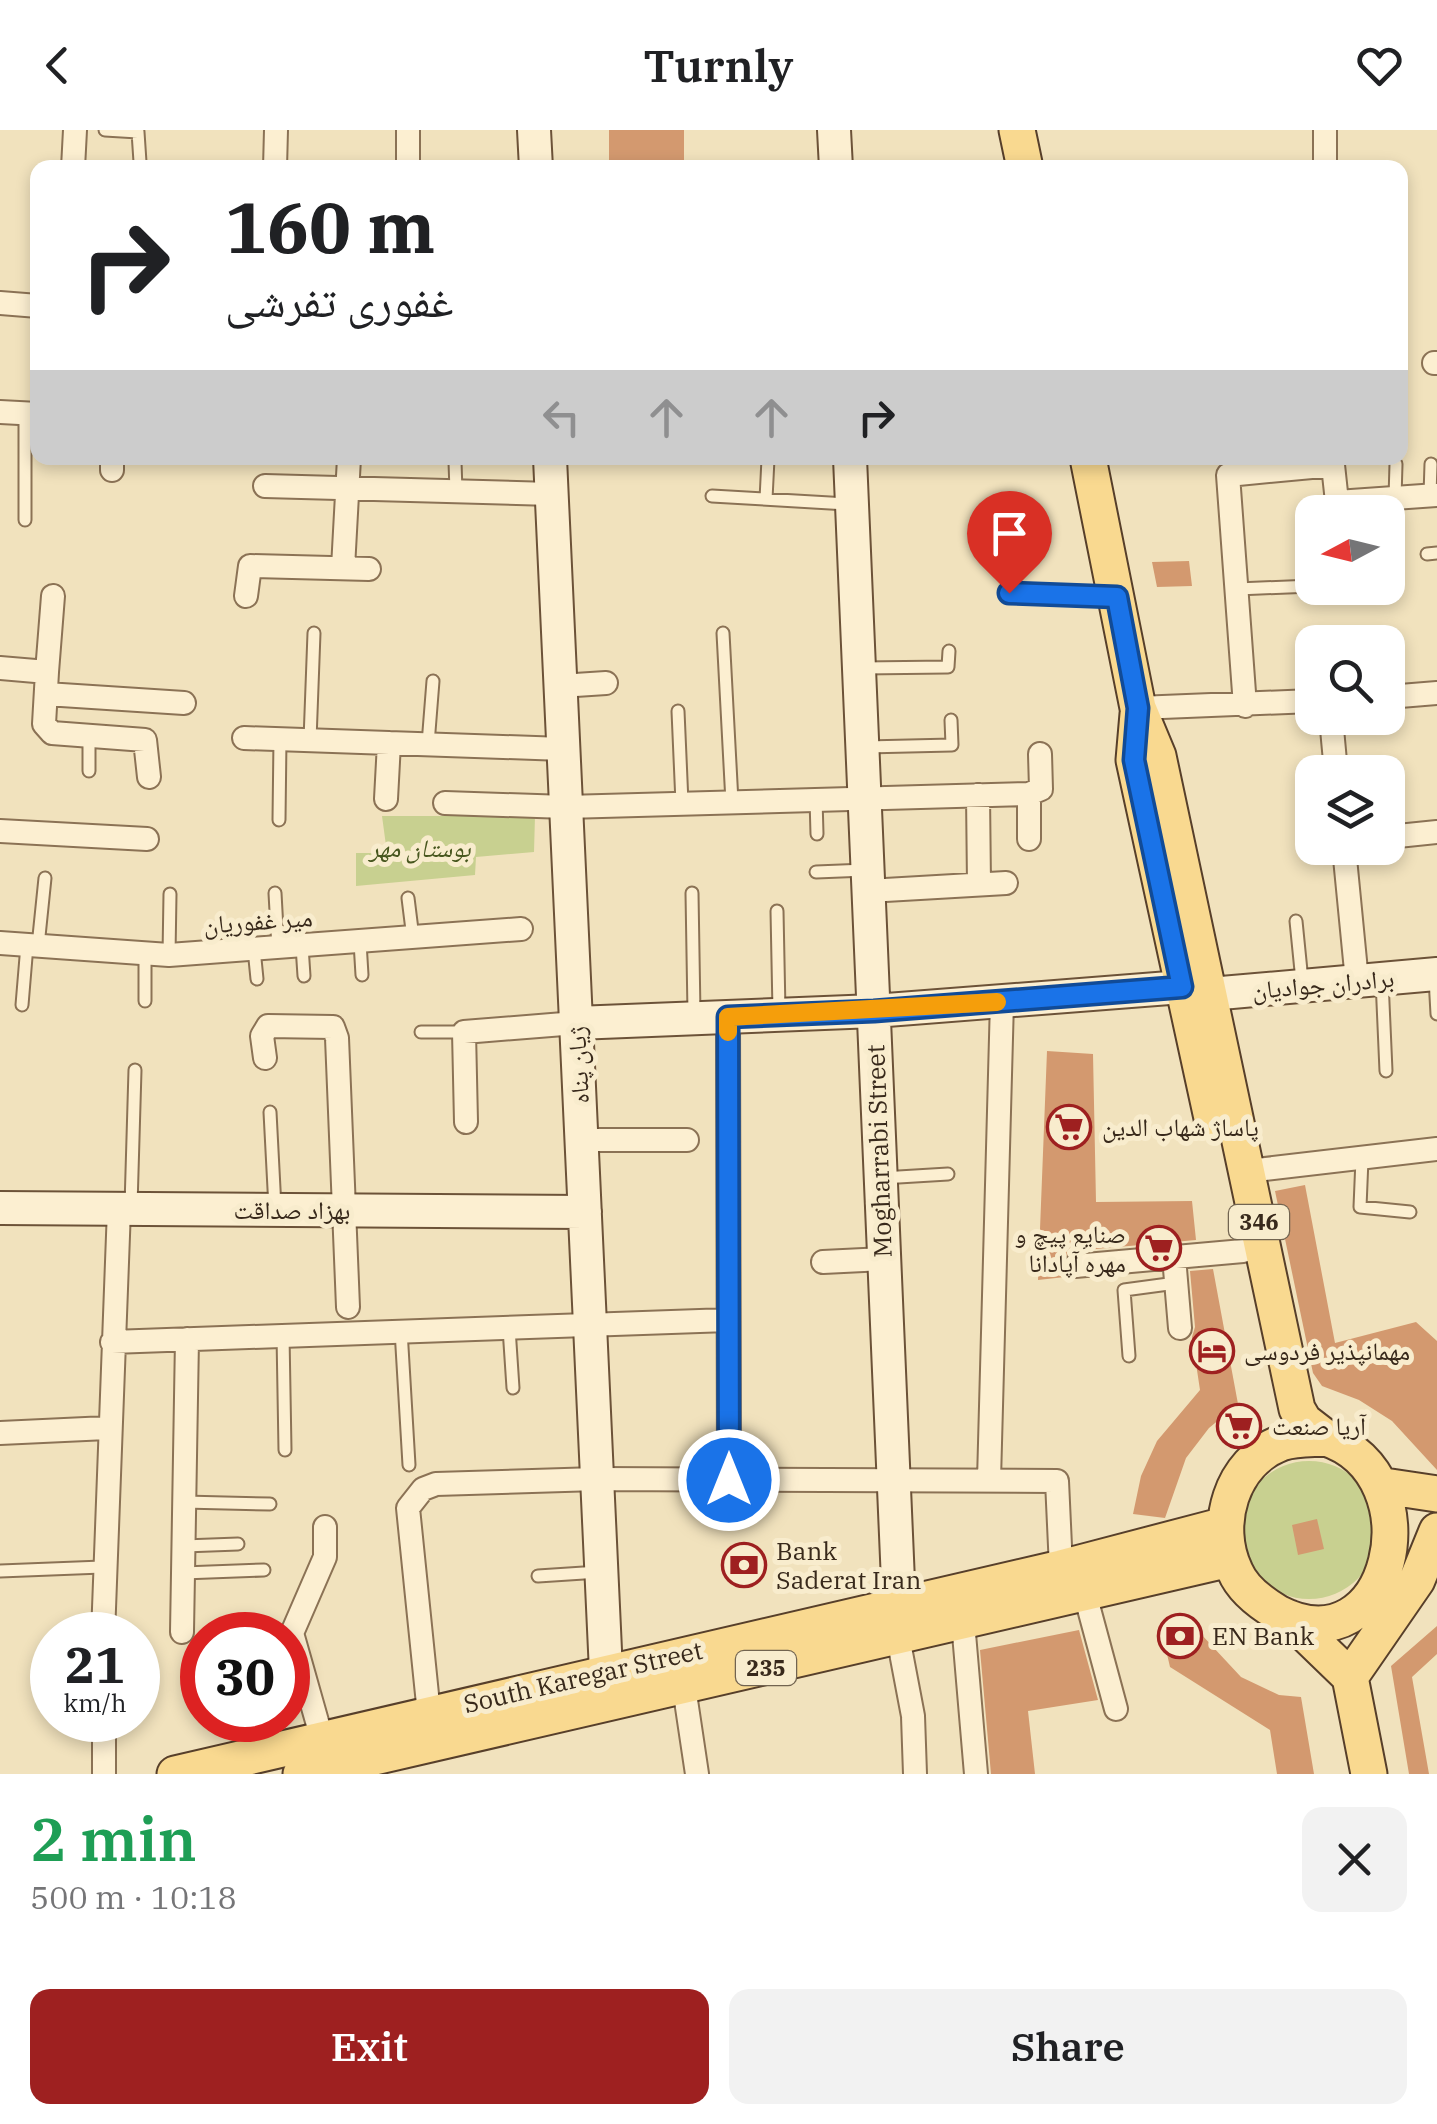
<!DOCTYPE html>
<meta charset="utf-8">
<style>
body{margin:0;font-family:"IBM Plex Serif","Noto Naskh Arabic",serif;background:#f2f2f2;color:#202124;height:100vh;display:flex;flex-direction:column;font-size:38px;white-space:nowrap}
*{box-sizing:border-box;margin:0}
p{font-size:32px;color:#757577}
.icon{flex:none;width:55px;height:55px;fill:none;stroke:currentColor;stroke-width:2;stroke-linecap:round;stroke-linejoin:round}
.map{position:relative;height:1644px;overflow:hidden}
.drawer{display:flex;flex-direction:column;background:#fff;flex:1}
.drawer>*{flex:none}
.hud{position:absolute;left:30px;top:30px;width:1378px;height:305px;border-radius:20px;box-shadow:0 5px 15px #0003;background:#fff;color:#202124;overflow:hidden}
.needle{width:65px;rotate:263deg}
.controls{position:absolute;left:1295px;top:365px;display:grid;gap:20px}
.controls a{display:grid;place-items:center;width:110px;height:110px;border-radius:20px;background:#fff;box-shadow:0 5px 15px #0003;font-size:50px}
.speed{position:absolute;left:30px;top:1482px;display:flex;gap:20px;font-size:50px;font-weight:700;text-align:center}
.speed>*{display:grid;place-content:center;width:130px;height:130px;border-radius:50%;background:#fff;box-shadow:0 5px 15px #0003;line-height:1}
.speed small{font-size:25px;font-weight:400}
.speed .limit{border:15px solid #d22;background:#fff;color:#111}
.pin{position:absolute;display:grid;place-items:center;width:85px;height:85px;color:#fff;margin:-102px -42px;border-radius:50% 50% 50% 0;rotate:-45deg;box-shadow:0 0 10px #0007}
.pin .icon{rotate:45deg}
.me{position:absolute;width:110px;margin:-55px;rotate:0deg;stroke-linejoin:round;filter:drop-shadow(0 0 8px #0008)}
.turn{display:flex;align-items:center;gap:35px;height:210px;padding:0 30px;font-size:45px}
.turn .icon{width:130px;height:130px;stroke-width:2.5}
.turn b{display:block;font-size:70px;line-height:85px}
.lanes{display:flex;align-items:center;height:95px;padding:0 30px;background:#0003;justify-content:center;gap:50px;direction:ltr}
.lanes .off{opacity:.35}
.round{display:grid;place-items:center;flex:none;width:105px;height:105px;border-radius:20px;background:#f2f2f2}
.head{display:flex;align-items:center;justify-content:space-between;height:170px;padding:0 30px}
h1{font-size:60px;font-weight:600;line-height:75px;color:#1e9e55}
.primary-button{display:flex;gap:20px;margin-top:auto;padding:20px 30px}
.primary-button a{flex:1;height:115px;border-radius:20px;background:#9e2020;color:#fff;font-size:40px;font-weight:600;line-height:115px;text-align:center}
.primary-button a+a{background:#f2f2f2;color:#202124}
header{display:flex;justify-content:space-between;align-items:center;height:130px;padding:0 30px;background:#fff;font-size:45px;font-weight:600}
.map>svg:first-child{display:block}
.green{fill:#c8d090}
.building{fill:#d3996f}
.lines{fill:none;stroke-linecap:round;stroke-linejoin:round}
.lane-casing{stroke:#8b7255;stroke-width:15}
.street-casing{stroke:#8b7255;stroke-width:26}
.secondary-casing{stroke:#6c5238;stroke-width:36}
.primary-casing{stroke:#573f2a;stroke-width:39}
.lane{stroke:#fcefd1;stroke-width:11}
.street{stroke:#fcefd1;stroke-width:22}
.secondary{stroke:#fcefd1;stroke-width:32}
.primary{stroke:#f9d990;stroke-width:35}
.route-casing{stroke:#114b97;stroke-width:25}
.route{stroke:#1a73e8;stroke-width:18}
.slow{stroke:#f59e0b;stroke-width:18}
.labels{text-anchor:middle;stroke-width:10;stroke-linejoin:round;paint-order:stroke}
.shield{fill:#f8eccd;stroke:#726450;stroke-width:2.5}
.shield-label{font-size:22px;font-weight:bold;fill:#38291b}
.park-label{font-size:25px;font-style:italic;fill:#48571f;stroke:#f8eccd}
.street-label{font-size:25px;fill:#38291b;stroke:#f8eccd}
.poi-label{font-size:25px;fill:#38291b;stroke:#f8eccd;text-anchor:start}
</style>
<header><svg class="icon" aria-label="back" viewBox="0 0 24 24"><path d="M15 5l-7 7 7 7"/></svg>Turnly<svg class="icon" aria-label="heart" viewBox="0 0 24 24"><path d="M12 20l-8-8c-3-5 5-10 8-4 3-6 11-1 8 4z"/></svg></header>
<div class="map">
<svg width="1437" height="1644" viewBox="0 0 1437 1644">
<rect width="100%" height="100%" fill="#f1e2bd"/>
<path class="green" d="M382,686h153l-1,36 -58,5 -1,18 -119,11v-33h31z
M1240 1400a69 69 0 1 1 138 0a69 69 0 1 1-138 0Z"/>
<path class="building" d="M609,0h75v38h-75z
M1189,431l3,25 -35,1 -5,-25z
M1047,921l46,3 3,148 96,-1 4,39 -123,11 -12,10 4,16 -27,3z
M1305,1055l30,158 81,-21 21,19v129l-45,-49 -33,-21 -37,-14 -9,-13 -38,-182z
M1213,1139l25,135 -29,24 -23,30 -21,60 -32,-4 8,-38 16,-35 43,-51 -8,-53 3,-10 -5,-56z
M1317,1389l7,30 -26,6 -6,-30z
M1187,1489l54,58 38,18 22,2 13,77h-37l-7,-44 -100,-63 -10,-43z
M1437,1496v28l-25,23 17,97h-20l-18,-108z
M1079,1500l19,70 -70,11 7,63h-44l-11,-124z"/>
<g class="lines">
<defs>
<path id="lane" d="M105,0l33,2 2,30
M455,332l1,29
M1430,365l1,-31
M712,366l135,8
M1395,368l1,-34
M766,369l2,-40
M25,390v-106
M1427,424l10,-1
M1237,459l75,-3
M1009,463l100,4
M723,503l9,169
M862,538l86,-1 1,-16
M678,581l4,92
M310,610l4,-107
M428,614l5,-63
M866,617l86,-2 -1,-25
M89,641v-36
M816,669l1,35
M279,690l1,-81
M816,742l50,-2
M275,763l3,55
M692,763l2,120
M408,768l5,40
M777,781l2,100
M1296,791l6,60
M360,812l2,33
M38,816l7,-68
M302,816l2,30
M254,819l3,30
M169,825l1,-61
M1435,848l2,36
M1382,850l4,91
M145,871v-47
M22,875l5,-60
M421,902h43
M270,982l5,96
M1362,1029l-2,48 50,5
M882,1048l66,-4
M131,1076l4,-136
M509,1198l4,60
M401,1200l8,135
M283,1205l2,115
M1129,1226l-5,-66 52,-7
M184,1372l86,2
M184,1416l54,-2
M0,1441l102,-4
M183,1443l81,-3
M538,1446l61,-4"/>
<path id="street" d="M1325,0v38
M73,38l2,-38
M275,38l1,-38
M408,38v-38
M0,173l38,3
M1434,233h3
M0,282l38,2
M112,328v12
M1333,335l4,37 100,-7
M265,356l286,8
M343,438l6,-110
M246,466l4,-30 119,3
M0,538l47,4 -3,52 8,9 93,7 4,37
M47,542l6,-76
M560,556l46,-3
M46,564l138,9
M1388,567l49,-4
M1245,576l-17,-231 105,-10v-7
M1138,578l174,-7
M1331,588l5,54
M244,608l319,11
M1029,664l12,-5 -1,-35
M978,665l1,89
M386,669l3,-56
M445,673l121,4 463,-13v45
M0,701l147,8
M1388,707l49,-5
M1344,718l13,133
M868,761l138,-8
M0,813l169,12 352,-26
M728,887l1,463
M265,928l-3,-22 6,-10 65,1 4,11 11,269
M466,992l-2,-90 112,-9
M581,1010h106
M1248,1041l189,-22
M1174,1127l6,71
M823,1132l61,-3
M1075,1136l168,-15
M112,1212l616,-22
M0,1303l107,-5
M989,1350l13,-479
M1085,1464l31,115
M963,1492l13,152
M182,1502l5,-293
M103,1505l16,-426
M898,1507l15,79 2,58
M684,1557l13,87
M429,1584l-21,-206 15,-19 13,-5 161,-5 460,2 4,87
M104,1590v54
M322,1609l-30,-106 33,-76v-30"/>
<path id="secondary" d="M534,0l2,38
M834,0l2,38
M550,328l56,1214
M850,328l49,1147
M1210,864l227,-20
M576,893l298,-12 308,-24
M0,1078l585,4"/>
<path id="primary" d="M1017,0l8,38
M1088,328l50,250 20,48 139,653 7,12 22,17
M1138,584l-4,46 78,358
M1326,1308c111,37 66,234 -48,175 -17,-10 -35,-23 -43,-42 -22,-46 -4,-109 46,-128 13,-5 30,-4 45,-5z
M1384,1356l53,8
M1289,1488l61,59 19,97
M1350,1547l67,-97 20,-49
M175,1644l886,-206 164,-43
M301,1644l929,-215"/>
</defs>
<use href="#lane" class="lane-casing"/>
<use href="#street" class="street-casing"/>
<use href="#secondary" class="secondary-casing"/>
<use href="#primary" class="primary-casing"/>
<use href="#lane" class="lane"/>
<use href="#street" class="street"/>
<use href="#secondary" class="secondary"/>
<use href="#primary" class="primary"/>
</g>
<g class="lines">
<defs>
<path id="route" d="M729,1350l-1,-463 146,-6 308,-24 -48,-227 4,-52 -21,-111 -108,-4"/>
</defs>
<use href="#route" class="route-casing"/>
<use href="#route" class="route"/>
<path class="slow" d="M728,902v-15l269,-15"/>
</g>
<defs>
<symbol id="supermarket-ring" viewBox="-11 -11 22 22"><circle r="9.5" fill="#f8eccd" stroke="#9e2020" stroke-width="1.5"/><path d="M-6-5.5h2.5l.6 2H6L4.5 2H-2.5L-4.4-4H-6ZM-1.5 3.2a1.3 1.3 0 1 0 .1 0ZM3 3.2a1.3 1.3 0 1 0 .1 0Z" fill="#9e2020"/></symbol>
<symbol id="hotel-ring" viewBox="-11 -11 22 22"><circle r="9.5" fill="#f8eccd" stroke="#9e2020" stroke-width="1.5"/><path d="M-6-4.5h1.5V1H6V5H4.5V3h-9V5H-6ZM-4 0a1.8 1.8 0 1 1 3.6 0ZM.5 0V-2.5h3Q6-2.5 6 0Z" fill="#9e2020"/></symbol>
<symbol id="bank-ring" viewBox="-11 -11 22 22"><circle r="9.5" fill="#f8eccd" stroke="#9e2020" stroke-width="1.5"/><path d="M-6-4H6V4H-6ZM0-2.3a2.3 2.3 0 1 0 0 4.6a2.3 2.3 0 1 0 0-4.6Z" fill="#9e2020"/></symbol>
</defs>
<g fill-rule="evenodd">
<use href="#supermarket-ring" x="1044" y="972" width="50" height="50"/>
<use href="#supermarket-ring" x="1134" y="1093" width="50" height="50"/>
<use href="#hotel-ring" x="1187" y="1196" width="50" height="50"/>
<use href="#supermarket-ring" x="1214" y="1271" width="50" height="50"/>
<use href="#bank-ring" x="719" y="1410" width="50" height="50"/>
<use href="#bank-ring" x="1155" y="1481" width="50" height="50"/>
</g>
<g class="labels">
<g class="shield">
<rect x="1229" y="1075" width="60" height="34" rx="8"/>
<rect x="736" y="1521" width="60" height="34" rx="8"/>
</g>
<g class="shield-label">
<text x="1259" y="1100">346</text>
<text x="766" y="1546">235</text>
</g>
<g class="park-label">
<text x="420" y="727">بوستان مهر</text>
</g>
<g class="street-label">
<text transform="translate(258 791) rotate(-4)" y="9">میر غفوریان</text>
<text transform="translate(1323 854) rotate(-5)" y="9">برادران جوادیان</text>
<text transform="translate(578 935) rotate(-93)" y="9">ژیان پناه</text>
<text transform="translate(879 1021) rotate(-92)" y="9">Mogharrabi Street</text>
<text x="292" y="1089">بهزاد صداقت</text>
<text transform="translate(583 1547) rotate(-13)" y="9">South Karegar Street</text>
</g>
<g class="poi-label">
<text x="1102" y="1006">پاساژ شهاب الدین</text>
<text x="1126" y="1113" text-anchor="end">صنایع پیچ و<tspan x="1126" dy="29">مهره آپادانا</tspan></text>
<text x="1244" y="1230">مهمانپذیر فردوسی</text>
<text x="1272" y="1305">آریا صنعت</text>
<text x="776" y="1430">Bank<tspan x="776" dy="29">Saderat Iran</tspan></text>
<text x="1212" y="1515">EN Bank</text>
</g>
</g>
</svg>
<div class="controls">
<a><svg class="needle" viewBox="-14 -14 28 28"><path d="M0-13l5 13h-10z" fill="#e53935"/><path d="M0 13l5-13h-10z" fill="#757577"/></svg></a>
<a><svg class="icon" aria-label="search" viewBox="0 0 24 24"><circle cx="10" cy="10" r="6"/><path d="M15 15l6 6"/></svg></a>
<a><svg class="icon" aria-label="layers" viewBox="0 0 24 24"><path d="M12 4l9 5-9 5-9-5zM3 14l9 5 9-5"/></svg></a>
</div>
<div class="speed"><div>21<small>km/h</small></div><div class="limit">30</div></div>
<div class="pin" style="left:1009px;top:463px;background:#d93025"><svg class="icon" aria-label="arrive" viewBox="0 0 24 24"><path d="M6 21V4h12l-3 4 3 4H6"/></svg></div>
<svg class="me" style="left:729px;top:1350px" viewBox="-20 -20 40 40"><circle r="17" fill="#1a73e8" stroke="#fff" stroke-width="3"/><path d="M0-11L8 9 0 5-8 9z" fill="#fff"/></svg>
<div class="hud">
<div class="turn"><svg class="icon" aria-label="right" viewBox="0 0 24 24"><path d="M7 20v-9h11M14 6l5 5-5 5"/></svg><div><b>160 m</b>غفوری تفرشی</div></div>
<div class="lanes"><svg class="icon off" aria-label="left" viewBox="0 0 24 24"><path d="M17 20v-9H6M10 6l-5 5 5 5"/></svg><svg class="icon off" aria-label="ahead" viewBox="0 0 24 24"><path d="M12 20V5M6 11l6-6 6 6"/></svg><svg class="icon off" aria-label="ahead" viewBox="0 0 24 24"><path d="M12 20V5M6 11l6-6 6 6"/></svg><svg class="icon" aria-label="right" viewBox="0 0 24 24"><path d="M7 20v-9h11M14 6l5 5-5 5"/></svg></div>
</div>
</div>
<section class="drawer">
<div class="head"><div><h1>2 min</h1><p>500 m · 10:18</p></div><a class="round"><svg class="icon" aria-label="close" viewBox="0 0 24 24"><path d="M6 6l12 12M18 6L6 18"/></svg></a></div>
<div class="primary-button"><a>Exit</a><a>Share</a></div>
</section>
